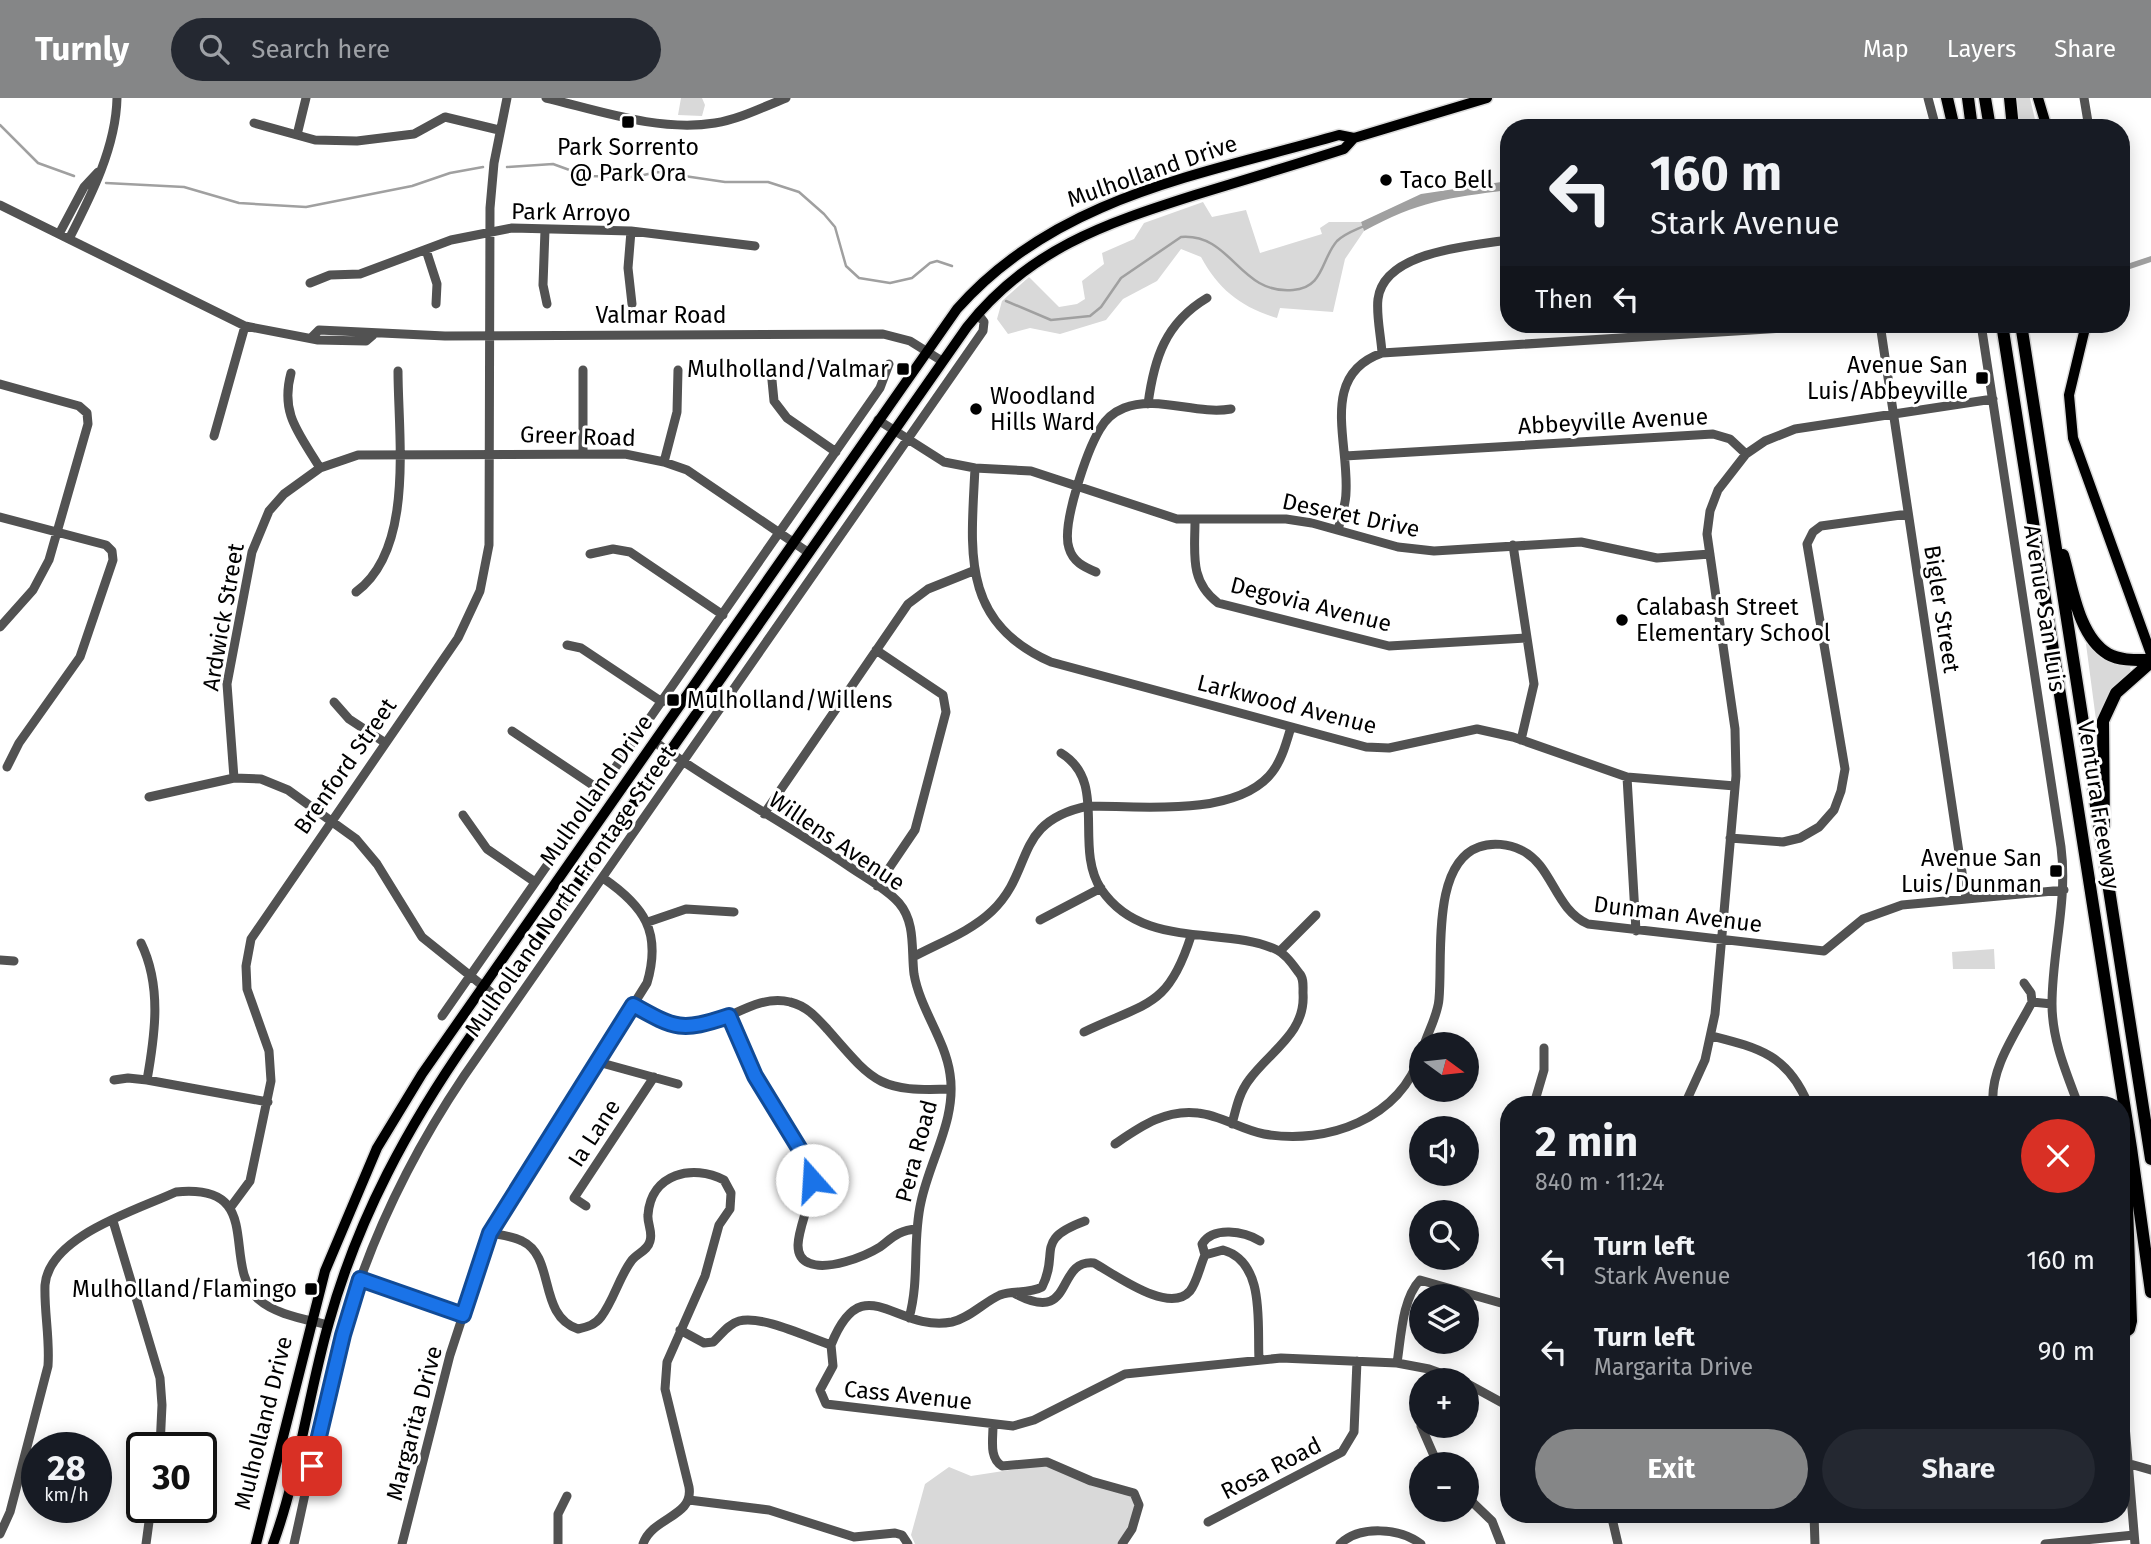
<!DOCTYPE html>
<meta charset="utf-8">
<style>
body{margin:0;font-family:"Fira Sans",sans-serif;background:#242831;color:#f1f3f6;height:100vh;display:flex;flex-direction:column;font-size:26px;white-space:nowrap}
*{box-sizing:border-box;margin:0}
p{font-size:23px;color:#9ea1a6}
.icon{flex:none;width:38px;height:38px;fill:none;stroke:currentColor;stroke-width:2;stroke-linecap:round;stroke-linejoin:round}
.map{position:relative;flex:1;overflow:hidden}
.sheet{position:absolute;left:1500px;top:998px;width:630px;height:427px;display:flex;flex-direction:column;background:#171b24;border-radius:28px;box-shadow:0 4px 18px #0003}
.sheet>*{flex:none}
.guide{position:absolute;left:1500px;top:21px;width:630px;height:214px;border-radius:28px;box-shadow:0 4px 18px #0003;background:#171b24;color:#f1f3f6;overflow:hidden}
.needle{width:46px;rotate:105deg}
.tools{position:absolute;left:1409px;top:934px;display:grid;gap:14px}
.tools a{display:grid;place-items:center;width:70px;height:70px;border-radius:50%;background:#171b24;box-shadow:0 4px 18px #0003;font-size:35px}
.speed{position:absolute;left:21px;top:1334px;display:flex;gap:14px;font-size:35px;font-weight:700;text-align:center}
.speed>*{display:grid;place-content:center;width:91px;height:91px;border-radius:50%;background:#171b24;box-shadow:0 4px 18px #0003;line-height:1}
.speed small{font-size:18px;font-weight:400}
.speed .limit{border:4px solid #111;border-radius:10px;background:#fff;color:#111}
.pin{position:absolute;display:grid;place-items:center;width:60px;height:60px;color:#fff;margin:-30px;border-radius:14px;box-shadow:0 4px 10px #0006}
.me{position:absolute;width:77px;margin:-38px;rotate:341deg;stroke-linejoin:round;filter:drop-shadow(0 0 5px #0008)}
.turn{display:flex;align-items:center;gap:24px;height:147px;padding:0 35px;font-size:32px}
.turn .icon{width:91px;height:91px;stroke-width:2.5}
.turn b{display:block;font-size:49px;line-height:60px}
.then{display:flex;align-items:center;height:66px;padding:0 35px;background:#0003;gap:14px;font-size:26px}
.round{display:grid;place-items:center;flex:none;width:74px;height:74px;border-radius:37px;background:#242831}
.summary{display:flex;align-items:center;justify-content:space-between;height:119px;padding:0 35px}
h1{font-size:42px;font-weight:700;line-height:52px}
.primary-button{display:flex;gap:14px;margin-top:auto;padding:14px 35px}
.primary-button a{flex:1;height:80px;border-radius:42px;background:#858687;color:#fff;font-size:28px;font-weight:700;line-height:80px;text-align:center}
.primary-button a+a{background:#242831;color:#f1f3f6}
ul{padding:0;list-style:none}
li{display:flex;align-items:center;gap:21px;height:91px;padding:0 35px}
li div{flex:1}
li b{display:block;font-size:26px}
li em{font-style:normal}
header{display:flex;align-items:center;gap:42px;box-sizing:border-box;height:98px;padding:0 35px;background:#858687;color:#fff}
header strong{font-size:33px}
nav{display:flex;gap:38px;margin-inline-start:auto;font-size:24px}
.search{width:490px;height:63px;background:#242831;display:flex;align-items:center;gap:18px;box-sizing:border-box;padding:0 24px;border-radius:38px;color:#9ea1a6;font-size:26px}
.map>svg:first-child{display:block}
.green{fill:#d9d9d9}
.water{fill:#a0a0a0}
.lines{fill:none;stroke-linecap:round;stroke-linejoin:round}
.stream{stroke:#a0a0a0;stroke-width:2.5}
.major-casing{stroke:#dbdbdb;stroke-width:13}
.highway-casing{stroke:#dbdbdb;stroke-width:15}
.minor{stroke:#525252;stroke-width:9}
.major{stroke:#000;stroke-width:10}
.highway{stroke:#000;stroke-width:12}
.route-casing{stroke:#114b97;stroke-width:18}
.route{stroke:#1a73e8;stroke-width:12}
.poi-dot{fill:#000;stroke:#fff;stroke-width:2.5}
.labels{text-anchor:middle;stroke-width:6;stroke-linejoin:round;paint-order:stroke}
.poi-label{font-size:23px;fill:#000;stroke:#fff;text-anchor:start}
.street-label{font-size:23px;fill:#000;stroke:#fff}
</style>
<header>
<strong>Turnly</strong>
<div class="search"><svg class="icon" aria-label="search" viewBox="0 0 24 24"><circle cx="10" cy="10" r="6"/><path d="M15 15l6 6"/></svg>Search here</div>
<nav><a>Map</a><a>Layers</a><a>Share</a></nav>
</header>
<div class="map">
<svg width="2151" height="1446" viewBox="0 0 2151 1446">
<rect width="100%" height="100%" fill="#fff"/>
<path class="green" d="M681,0h21l3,7 -3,11 -24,-1z
M2017,0h13l7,30h-17z
M1203,104l9,15 34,-7 14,43 62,-19 -2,-6 9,-6h32l3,9 -19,28 -12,53 -53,-4 -3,10c-36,-11 -58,-28 -76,-61l-20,-8 -24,32 -34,18 -17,21 -46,14 -30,-6 -22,6 -11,-15 5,-18 27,-24 30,30 18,-3 8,-5 -3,-18 22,-17 -2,-11 32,-14 10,-16z
M2092,545l17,16 21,7 1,6c-24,15 -28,36 -33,63l-12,-91z
M1994,851l1,20h-42l-1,-17z
M1036,1368l19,1 77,27c9,18 -6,35 -15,50h-202l-4,-9 14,-51 24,-17 22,9z"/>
<path class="water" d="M1508,83v9c-60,8 -89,11 -144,41l-3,-9 60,-28z
M2151,158v6l-30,10v-6z"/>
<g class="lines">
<path class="stream" d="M0,27l38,38 36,13
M507,69l46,-3 33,12 49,1 22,-5 68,10h43l31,10 25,22 11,13 11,39 13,12 31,5 22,-5 18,-15 7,-2 15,5
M106,85l78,4 55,16 67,4 106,-21 38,-13 33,-6
M1006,203l45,19 39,-4 11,-9 20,-29 60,-41c51,-4 58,58 112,53 31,-2 28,-31 44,-49 8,-8 19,-11 29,-16"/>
<defs>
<path id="major" d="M2038,0l9,30
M2086,226l-17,71 4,43 78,216
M256,1446l69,-273 52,-123 45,-74 535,-765c100,-113 244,-134 382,-174l15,3 133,-40
M273,1446c26,-71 35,-149 56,-222 29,-104 79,-196 141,-285l497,-710c62,-78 137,-103 228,-132 49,-15 99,-30 149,-46l10,-11"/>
<path id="highway" d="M1947,0l7,30
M1968,0l4,30
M1985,0l5,30
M2010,0l3,30
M2002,226l129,824 20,144
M2021,226l130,835
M2063,457c9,30 15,81 45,99 12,7 29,6 43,6
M2104,727l-1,-104 13,-28 35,-31
M2121,1237l8,-6 2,-8 -5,-144 3,-18"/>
</defs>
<use href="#major" class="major-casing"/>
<use href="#highway" class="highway-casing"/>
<path class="minor" d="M546,0c54,13 114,34 169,25 25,-4 48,-16 71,-25
M1928,0l8,30
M2084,0l5,30
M254,25l61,17 42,1 57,-7 31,-17 54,13
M297,37l9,-37
M0,107l245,121 73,14 48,1 7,-6
M545,132l-2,55 4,19
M631,133l-3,37 4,36
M59,136l25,-47 14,-15
M69,141c22,-43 47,-92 48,-141
M426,152l11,34 -1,20
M310,185l20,-8 30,-1 91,-34 61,-12 119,3 124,15
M1880,226l86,575
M1981,226l80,523c7,54 -9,104 -9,157 0,36 14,68 26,100
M312,239l7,-7 126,6 438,-2 27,7 32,20
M1382,255c-1,-17 -6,-38 -4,-54 6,-48 93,-53 130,-59
M771,272l3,31 13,17 49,34
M0,286l79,22 8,7 1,11 -39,136 -16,30 -33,37
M1148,306c6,-45 17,-81 59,-106
M878,322l66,42 31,6 56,3 146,48h109l26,4 86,24 36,4 147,-9 76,16 53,-4
M214,338l31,-110
M583,355v-83
M1345,358l368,-22 17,5 16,15
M664,364l13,-50 1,-42
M320,370l38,-13 267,-1 39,8 23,8 122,83
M975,370c-4,83 -15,154 76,194l315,85 23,1 88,-19 36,8 114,40 108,9
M0,419l106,28 6,6 1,9 -33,97 -61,86 -12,24
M1195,422c0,33 -6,61 23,83l171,43 138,-8
M1338,432c3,-13 8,-25 8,-38 3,-51 -27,-117 36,-139l400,-25 32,-4
M1513,447l21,139 -13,56
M590,456l23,-5 17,3 93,63
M1096,474c-12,-5 -23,-10 -27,-24 -8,-23 18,-97 31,-119 5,-9 14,-17 24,-21 33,-13 72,7 107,1
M356,494c59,-43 42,-156 42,-221
M567,547l14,3 81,54
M876,552l67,45 3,17 -31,118 -38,56
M334,604l15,17 35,23
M512,633l88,59
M655,644c62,45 129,80 192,123 17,12 39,23 52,38 17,20 12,47 15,71 6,35 31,65 36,100 7,45 -20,85 -29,128 -9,39 -1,77 -12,116
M1061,655c48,29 12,93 40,136 42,62 123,36 176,61 9,4 17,16 22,23 5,5 4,13 4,20 3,40 -33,58 -54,87 -10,13 -13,29 -17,44
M1627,679l9,154
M234,680l-7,-94 25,-132 17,-41 15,-17 36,-26c-21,-35 -40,-54 -29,-95
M149,699l85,-19 27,1 27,11 68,49 21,25 45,73 76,61
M764,716l144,-210 20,-15 45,-18
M463,717l24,34 48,33
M1730,740l53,4 17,-4 19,-11 15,-17 7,-19 4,-22 -38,-225 6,-12 8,-6 87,-12
M1040,822l61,-32
M648,824l38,-13 48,3
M141,845c21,43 14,92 6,137
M1280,853l36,-36
M913,859c26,-14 57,-25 79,-46 43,-41 20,-89 96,-105 52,0 143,11 181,-30 12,-13 17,-32 22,-49
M0,862l14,1
M2024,885l7,10 1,9
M633,907c18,10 38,25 59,23 33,-3 64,-35 98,-26 17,4 27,16 38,28 46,53 51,62 123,59
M728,917c9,22 17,44 28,64 19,30 48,61 55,97 5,29 -30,76 -2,87 18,8 55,-6 71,-16 13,-10 19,-17 37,-18
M442,918l438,-628 9,-24
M1084,934c63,-30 84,-24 107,-96
M1712,938c47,12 76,19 96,68
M1424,947c5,-15 14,-31 15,-46 4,-42 -8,-135 40,-152 13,-5 30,-3 42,3 32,15 33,59 67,74l236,27 39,-32 39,-14 162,-15
M598,964l80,22
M114,982l14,-2 19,2 121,22
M1534,1006l10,-34v-22
M1685,1006l20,-44 10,-46 21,-238 -1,-47 -28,-195 3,-23 8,-21 28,-36 19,-13 30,-12 198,-30
M1993,1006c-3,-36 23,-71 39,-102l20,2
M1115,1046c25,-17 50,-35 83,-31 22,2 44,17 66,21 64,11 135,-15 157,-80
M586,1108l-12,-8 80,-121
M230,1110l20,-27 21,-100 -2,-30 -22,-62 -1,-23 5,-27 207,-301 22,-47 9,-46 1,-337 4,-45 13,-65
M113,1123l47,157 2,27 -2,42
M490,1135c10,2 23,3 32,8 34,16 15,74 56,88 9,-2 17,-4 23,-12 13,-17 18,-40 31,-57 6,-7 16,-10 18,-19 3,-9 -3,-18 -2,-26 3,-42 45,-51 76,-35l7,13 -1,16 -11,16 -14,51 -38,86 -2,27 24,98c5,30 -37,30 -46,57
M1205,1157l-3,-11c11,-18 42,-13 58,-3
M360,1181l103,36
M1014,1195c62,34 40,-34 80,-30 22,12 75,52 96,28 7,-9 10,-25 15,-36l18,-5c43,12 34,75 36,109
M680,1232l24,13 9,-1c8,-7 15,-18 26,-21 23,-6 68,16 92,24
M831,1247l2,21 -13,24 6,14 187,22 21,-6 91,-46 156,-16 116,5 32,6 33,12
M831,1247c32,-80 64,-12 121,-23 18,-4 32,-20 48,-27 13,-5 29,-1 42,-8 18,-35 -9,-47 43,-66
M1397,1265c4,-25 5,-64 23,-83l88,25
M2121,1280l14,166
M1466,1285l42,23
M1421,1305v22
M993,1328c0,14 -4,32 9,40l45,-4 44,19 43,12 5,12 -7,24 -10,15
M1421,1328l17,39
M2123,1364l28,8
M1466,1398l26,25 9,23
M689,1402l80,10 85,27 41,-4 7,2 6,9
M1611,1416l7,30
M1814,1416l1,30
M1208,1424l134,-70 12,-20 3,-71
M0,1436l10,-22 38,-146c2,-28 -4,-54 -3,-81 4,-49 92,-75 131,-93 91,-9 44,71 82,107 18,16 47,20 70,26
M146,1446l5,-37
M294,1446c20,-88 36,-179 66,-264 26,-73 61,-140 104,-204l519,-745 1,-9 -6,-8
M402,1446l48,-189 40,-122 157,-250c15,-51 -3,-77 -44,-105
M558,1446v-30l9,-18
M1340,1446c20,-19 60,-16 81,0
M2045,1446l89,-9"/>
<use href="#major" class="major"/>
<use href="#highway" class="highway"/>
</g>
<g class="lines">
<defs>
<path id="route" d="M312,1368l31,-131 17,-56 103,36 27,-82 143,-228c43,24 48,27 96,11l26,60 52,85 5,19"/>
</defs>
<use href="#route" class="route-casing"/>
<use href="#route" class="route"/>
</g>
<g class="poi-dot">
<rect x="621" y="17" width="14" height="14" rx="3.5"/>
<circle cx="1386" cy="82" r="7"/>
<rect x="896" y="264" width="14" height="14" rx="3.5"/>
<rect x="1975" y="273" width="14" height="14" rx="3.5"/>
<circle cx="976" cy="311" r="7"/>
<circle cx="1622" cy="522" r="7"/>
<rect x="666" y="595" width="14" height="14" rx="3.5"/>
<rect x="2049" y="766" width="14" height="14" rx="3.5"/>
<rect x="304" y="1184" width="14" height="14" rx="3.5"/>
</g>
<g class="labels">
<g class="poi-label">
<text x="628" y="57" text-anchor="middle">Park Sorrento<tspan x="628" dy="26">@ Park Ora</tspan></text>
<text x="1400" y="90">Taco Bell</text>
<text x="1968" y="275" text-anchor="end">Avenue San<tspan x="1968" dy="26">Luis/Abbeyville</tspan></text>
<text x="889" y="279" text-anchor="end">Mulholland/Valmar</text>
<text x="990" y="306">Woodland<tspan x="990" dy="26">Hills Ward</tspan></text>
<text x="1636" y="517">Calabash Street<tspan x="1636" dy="26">Elementary School</tspan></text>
<text x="687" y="610">Mulholland/Willens</text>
<text x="2042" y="768" text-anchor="end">Avenue San<tspan x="2042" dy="26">Luis/Dunman</tspan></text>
<text x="297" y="1199" text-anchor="end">Mulholland/Flamingo</text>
</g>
<g class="street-label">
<text transform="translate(1152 73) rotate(-19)" y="8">Mulholland Drive</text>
<text transform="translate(571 114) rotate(1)" y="8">Park Arroyo</text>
<text x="661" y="225">Valmar Road</text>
<text transform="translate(1613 323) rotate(-3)" y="8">Abbeyville Avenue</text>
<text transform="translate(578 338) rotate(2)" y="8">Greer Road</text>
<text transform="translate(1351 417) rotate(12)" y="8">Deseret Drive</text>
<text transform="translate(1311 506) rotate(14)" y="8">Degovia Avenue</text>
<text transform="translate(2045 510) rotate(81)" y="8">Avenue San Luis</text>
<text transform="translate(1942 511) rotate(81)" y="8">Bigler Street</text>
<text transform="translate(223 519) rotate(-80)" y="8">Ardwick Street</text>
<text transform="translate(1287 606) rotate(14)" y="8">Larkwood Avenue</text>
<text transform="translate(345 668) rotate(-55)" y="8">Brenford Street</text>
<text transform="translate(596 692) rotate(-55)" y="8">Mulholland Drive</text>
<text transform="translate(2099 707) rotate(81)" y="8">Ventura Freeway</text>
<text transform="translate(837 743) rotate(34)" y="8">Willens Avenue</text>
<text transform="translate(570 793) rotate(-55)" y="8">Mulholland North Frontage Street</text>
<text transform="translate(1678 816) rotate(7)" y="8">Dunman Avenue</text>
<text transform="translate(594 1035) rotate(-57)" y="8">Ia Lane</text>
<text transform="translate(916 1053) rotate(-75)" y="8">Pera Road</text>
<text transform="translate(908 1297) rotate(6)" y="8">Cass Avenue</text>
<text transform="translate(263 1325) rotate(-76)" y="8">Mulholland Drive</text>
<text transform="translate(414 1325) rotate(-75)" y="8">Margarita Drive</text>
<text transform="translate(1271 1370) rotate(-27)" y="8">Rosa Road</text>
</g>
</g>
</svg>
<div class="tools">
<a><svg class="needle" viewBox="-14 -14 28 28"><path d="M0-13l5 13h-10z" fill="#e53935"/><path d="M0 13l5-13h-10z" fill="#9ea1a6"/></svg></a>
<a><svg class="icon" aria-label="sound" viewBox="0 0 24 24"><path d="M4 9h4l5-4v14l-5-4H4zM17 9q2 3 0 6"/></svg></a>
<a><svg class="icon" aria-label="search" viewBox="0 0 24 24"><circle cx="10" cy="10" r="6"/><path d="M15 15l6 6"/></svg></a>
<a><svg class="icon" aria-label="layers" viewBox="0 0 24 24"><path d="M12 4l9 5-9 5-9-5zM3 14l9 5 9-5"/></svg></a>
<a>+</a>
<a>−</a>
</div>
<div class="speed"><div>28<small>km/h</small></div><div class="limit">30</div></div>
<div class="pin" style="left:312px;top:1368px;background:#d93025"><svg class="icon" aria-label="arrive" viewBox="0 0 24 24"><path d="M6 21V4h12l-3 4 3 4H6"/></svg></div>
<svg class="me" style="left:812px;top:1082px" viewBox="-20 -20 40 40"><circle r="19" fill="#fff"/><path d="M0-13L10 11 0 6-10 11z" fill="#1a73e8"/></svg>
<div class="guide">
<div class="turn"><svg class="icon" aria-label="left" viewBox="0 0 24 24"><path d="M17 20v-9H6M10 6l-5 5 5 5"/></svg><div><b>160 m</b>Stark Avenue</div></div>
<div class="then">Then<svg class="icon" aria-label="left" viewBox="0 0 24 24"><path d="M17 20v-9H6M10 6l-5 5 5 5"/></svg></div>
</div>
<section class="sheet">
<div class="summary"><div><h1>2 min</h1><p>840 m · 11:24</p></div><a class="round" style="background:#d93025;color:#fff"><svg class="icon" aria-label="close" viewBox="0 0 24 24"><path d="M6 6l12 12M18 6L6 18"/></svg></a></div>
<ul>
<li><svg class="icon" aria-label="left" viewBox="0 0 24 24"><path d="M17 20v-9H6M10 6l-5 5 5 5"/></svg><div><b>Turn left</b><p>Stark Avenue</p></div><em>160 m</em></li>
<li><svg class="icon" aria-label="left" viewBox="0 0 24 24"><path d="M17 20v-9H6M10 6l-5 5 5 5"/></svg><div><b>Turn left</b><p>Margarita Drive</p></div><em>90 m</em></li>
</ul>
<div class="primary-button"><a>Exit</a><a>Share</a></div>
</section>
</div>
